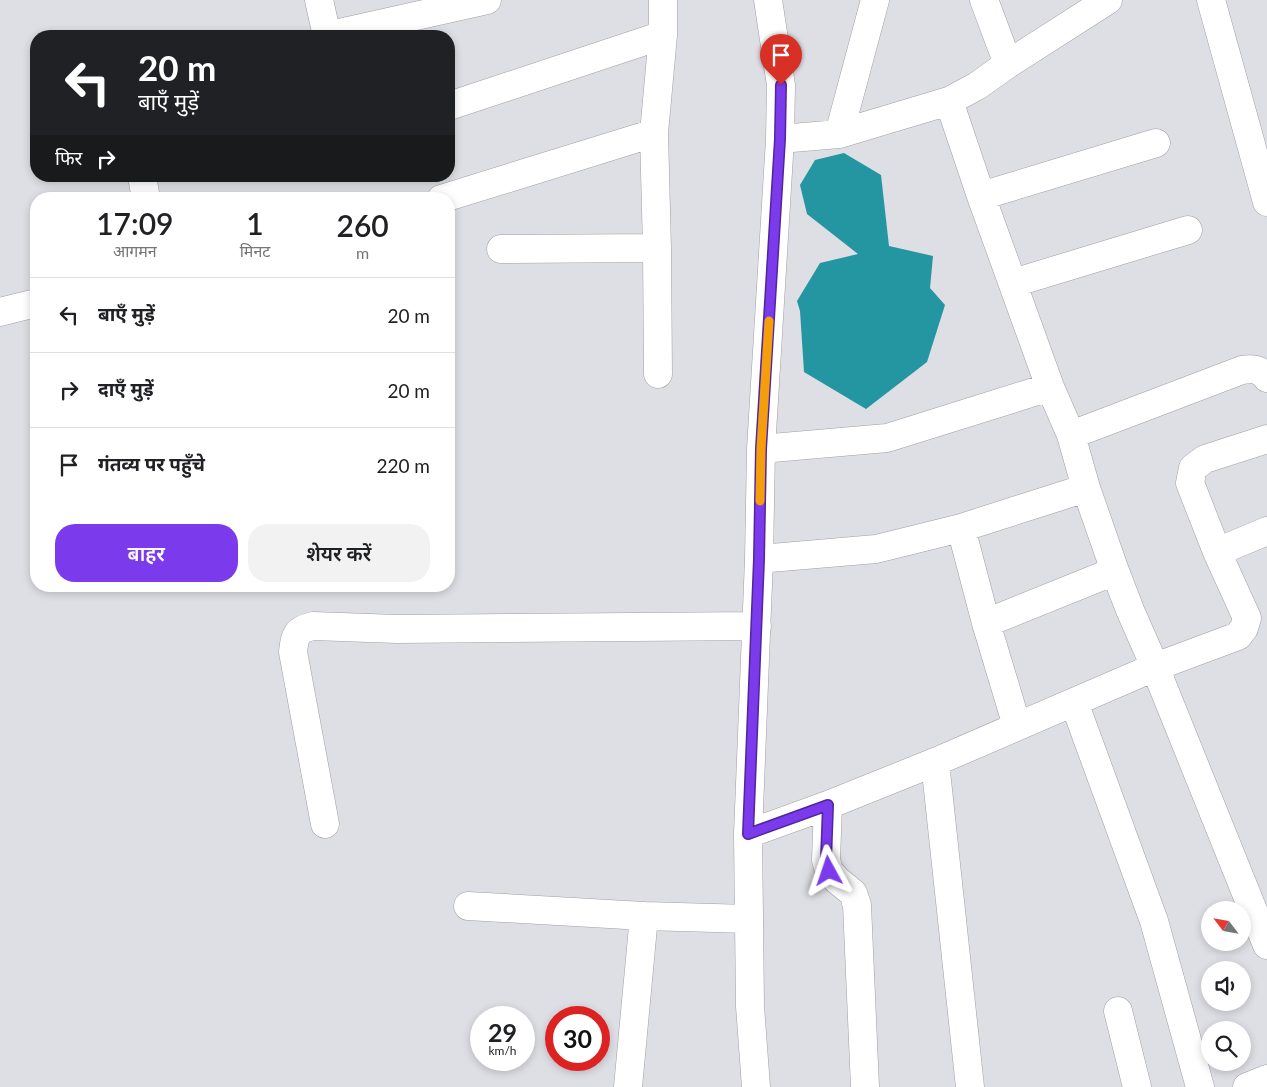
<!DOCTYPE html>
<html lang="hi">
<meta charset="utf-8">
<style>
body{margin:0;font-family:Lato,"Noto Sans Devanagari",sans-serif;background:#f2f2f2;color:#202124;height:100vh;display:flex;flex-direction:column;font-size:19px;white-space:nowrap}
*{box-sizing:border-box;margin:0}
p{font-size:16px;color:#757577}
.icon{flex:none;width:28px;height:28px;fill:none;stroke:currentColor;stroke-width:2;stroke-linecap:round;stroke-linejoin:round}
.map{position:relative;flex:1;overflow:hidden}
.sheet{position:absolute;left:30px;top:192px;width:425px;height:400px;display:flex;flex-direction:column;background:#fff;border-radius:20px;box-shadow:0 2px 8px #0003}
.sheet>*{flex:none}
.top-card{position:absolute;left:30px;top:30px;width:425px;height:152px;border-radius:20px;box-shadow:0 2px 8px #0003;background:#202124;color:#fff;overflow:hidden}
.needle{width:32px;rotate:301deg}
.buttons{position:absolute;left:1201px;top:901px;display:grid;gap:10px}
.buttons a{display:grid;place-items:center;width:50px;height:50px;border-radius:50%;background:#fff;box-shadow:0 2px 8px #0003;font-size:25px}
.speed{position:absolute;left:470px;top:1006px;display:flex;gap:10px;font-size:25px;font-weight:700;text-align:center}
.speed>*{display:grid;place-content:center;width:65px;height:65px;border-radius:50%;background:#fff;box-shadow:0 2px 8px #0003;line-height:1}
.speed small{font-size:12px;font-weight:400}
.speed .limit{border:8px solid #d22;background:#fff;color:#111}
.pin{position:absolute;display:grid;place-items:center;width:42px;height:42px;color:#fff;margin:-51px -21px;border-radius:50% 50% 50% 0;rotate:-45deg;box-shadow:0 0 5px #0007}
.pin .icon{rotate:45deg}
.me{position:absolute;width:55px;margin:-28px;rotate:355deg;stroke-linejoin:round;filter:drop-shadow(0 0 4px #0008)}
.turn{display:flex;align-items:center;gap:18px;height:105px;padding:0 25px;font-size:22px}
.turn .icon{width:65px;height:65px;stroke-width:2.5}
.turn b{display:block;font-size:35px;line-height:42px}
.then{display:flex;align-items:center;height:48px;padding:0 25px;background:#0003;gap:10px;font-size:19px}
.eta{display:flex;justify-content:space-evenly;align-items:center;height:85px;text-align:center}
.eta b{font-size:30px;font-weight:600;line-height:35px}
.button{display:flex;gap:10px;margin-top:auto;padding:10px 25px}
.button a{flex:1;height:58px;border-radius:20px;background:#7c3aed;color:#fff;font-size:20px;font-weight:600;line-height:58px;text-align:center}
.button a+a{background:#f2f2f2;color:#202124}
ul{padding:0;list-style:none}
li{display:flex;align-items:center;gap:15px;height:75px;padding:0 25px;border-top:1px solid #e0e0e0}
li div{flex:1}
li b{display:block;font-size:19px}
li em{font-style:normal}
.map>svg:first-child{display:block}
.water{fill:#2396a1}
.lines{fill:none;stroke-linecap:round;stroke-linejoin:round}
.minor-casing{stroke:#9f9fa5;stroke-width:29}
.minor{stroke:#fff;stroke-width:28}
.route-casing{stroke:#51269a;stroke-width:12}
.route{stroke:#7c3aed;stroke-width:9}
.slow{stroke:#f59e0b;stroke-width:9}
</style>
<div class="map">
<svg width="1267" height="1087" viewBox="0 0 1267 1087">
<rect width="100%" height="100%" fill="#dedee5"/>
<path class="water" d="M844,153l37,22 8,71 44,10 -3,32 15,17 -18,57 -61,47 -62,-37 -4,-61 -3,-10 23,-38 38,-9 -51,-40 -7,-29 15,-25z"/>
<g class="lines">
<defs>
<path id="minor" d="M319,0l8,36
M984,0l24,64
M1211,0l56,202
M326,36l161,-36
M949,101l32,95 69,191 21,48 15,53 29,83 15,39 25,57 112,278
M449,106l214,-71
M839,134l36,-134
M780,139l59,-5 110,-33 28,-15 31,-22 100,-64
M142,176l4,23
M981,196l175,-53
M441,199l213,-66
M501,249l156,-1
M1013,283l175,-53
M0,312l36,-9
M658,374l-1,-126 -3,-115 9,-98v-35
M1071,435l171,-65c11,-2 18,-1 25,8
M761,449l126,-11 163,-51
M961,528l25,95 31,103
M1217,552l50,-21
M759,559l117,-10 85,-21 125,-40
M986,623l129,-52
M1074,702l80,219 46,166
M935,762l35,325
M828,805l-2,55 3,11 8,9 16,13 4,12 8,182
M325,824l-32,-172c2,-17 3,-22 20,-26l84,3 360,-3
M748,834l80,-29 107,-43 220,-95 83,-31 6,-8 3,-10 -30,-66 -27,-69 3,-15 12,-9 62,-20
M468,906l176,10 105,3
M1118,1011l19,76
M628,1087l16,-171
M756,1087l-6,-81 -2,-172 11,-275 2,-110 19,-310 1,-54 -13,-85
M1247,1087l20,-8"/>
</defs>
<use href="#minor" class="minor-casing"/>
<use href="#minor" class="minor"/>
</g>
<g class="lines">
<defs>
<path id="route" d="M781,85l-1,54 -19,310 -2,110 -11,275 80,-29 -2,55 3,11"/>
</defs>
<use href="#route" class="route-casing"/>
<use href="#route" class="route"/>
<path class="slow" d="M760,501l1,-52 8,-128"/>
</g>
</svg>
<div class="buttons">
<a><svg class="needle" viewBox="-14 -14 28 28"><path d="M0-13l5 13h-10z" fill="#e53935"/><path d="M0 13l5-13h-10z" fill="#757577"/></svg></a>
<a><svg class="icon" aria-label="sound" viewBox="0 0 24 24"><path d="M4 9h4l5-4v14l-5-4H4zM17 9q2 3 0 6"/></svg></a>
<a><svg class="icon" aria-label="search" viewBox="0 0 24 24"><circle cx="10" cy="10" r="6"/><path d="M15 15l6 6"/></svg></a>
</div>
<div class="speed"><div>29<small>km/h</small></div><div class="limit">30</div></div>
<div class="pin" style="left:781px;top:85px;background:#d93025"><svg class="icon" aria-label="arrive" viewBox="0 0 24 24"><path d="M6 21V4h12l-3 4 3 4H6"/></svg></div>
<svg class="me" style="left:829px;top:871px" viewBox="-20 -20 40 40"><path d="M0-17L14 15 0 8-14 15z" fill="#7c3aed" stroke="#fff" stroke-width="4"/></svg>
<div class="top-card">
<div class="turn"><svg class="icon" aria-label="left" viewBox="0 0 24 24"><path d="M17 20v-9H6M10 6l-5 5 5 5"/></svg><div><b>20 m</b>बाएँ मुड़ें</div></div>
<div class="then">फिर<svg class="icon" aria-label="right" viewBox="0 0 24 24"><path d="M7 20v-9h11M14 6l5 5-5 5"/></svg></div>
</div>
<section class="sheet">
<div class="eta">
<div><b>17:09</b><p>आगमन</p></div>
<div><b>1</b><p>मिनट</p></div>
<div><b>260</b><p>m</p></div>
</div>
<ul>
<li><svg class="icon" aria-label="left" viewBox="0 0 24 24"><path d="M17 20v-9H6M10 6l-5 5 5 5"/></svg><div><b>बाएँ मुड़ें</b></div><em>20 m</em></li>
<li><svg class="icon" aria-label="right" viewBox="0 0 24 24"><path d="M7 20v-9h11M14 6l5 5-5 5"/></svg><div><b>दाएँ मुड़ें</b></div><em>20 m</em></li>
<li><svg class="icon" aria-label="arrive" viewBox="0 0 24 24"><path d="M6 21V4h12l-3 4 3 4H6"/></svg><div><b>गंतव्य पर पहुँचे</b></div><em>220 m</em></li>
</ul>
<div class="button"><a>बाहर</a><a>शेयर करें</a></div>
</section>
</div>
